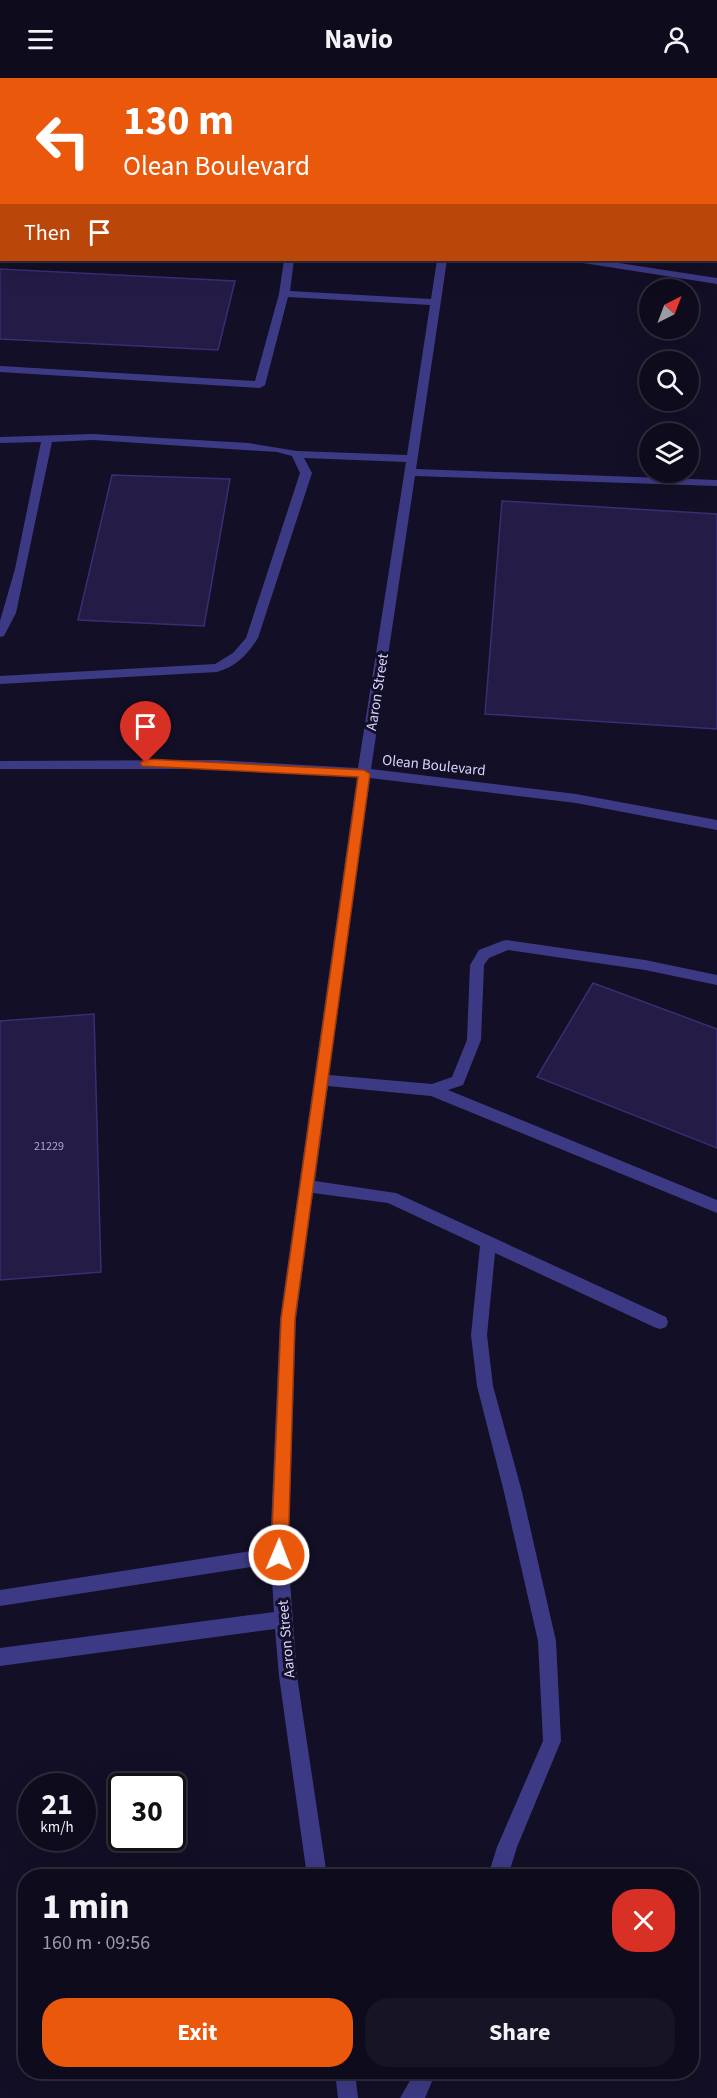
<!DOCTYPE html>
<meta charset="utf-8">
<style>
body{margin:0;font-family:"Source Sans 3",sans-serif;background:#171425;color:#f1f3f6;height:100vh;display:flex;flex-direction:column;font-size:22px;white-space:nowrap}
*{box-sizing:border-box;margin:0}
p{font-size:20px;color:#9b9ba3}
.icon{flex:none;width:33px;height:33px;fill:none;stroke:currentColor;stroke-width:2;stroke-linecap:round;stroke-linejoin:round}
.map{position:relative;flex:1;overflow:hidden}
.drawer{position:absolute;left:18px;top:1791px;width:681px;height:210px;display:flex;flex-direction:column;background:#0e0b1c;border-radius:24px;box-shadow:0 6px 24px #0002,0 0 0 2px #2e2b3b}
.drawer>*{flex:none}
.guide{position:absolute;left:0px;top:0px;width:717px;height:183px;box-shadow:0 6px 24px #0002,0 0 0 2px #2e2b3b;background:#ea580c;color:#fff;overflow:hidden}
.needle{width:39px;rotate:42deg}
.controls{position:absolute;left:639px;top:201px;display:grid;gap:12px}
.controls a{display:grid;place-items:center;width:60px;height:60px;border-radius:50%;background:#0e0b1c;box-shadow:0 6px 24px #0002,0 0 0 2px #2e2b3b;font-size:30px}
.speed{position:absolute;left:18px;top:1695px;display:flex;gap:12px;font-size:30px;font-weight:700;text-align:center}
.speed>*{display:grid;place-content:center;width:78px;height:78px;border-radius:50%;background:#0e0b1c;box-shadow:0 6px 24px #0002,0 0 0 2px #2e2b3b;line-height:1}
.speed small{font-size:15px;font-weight:400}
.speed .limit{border:3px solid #111;border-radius:9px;background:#fff;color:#111}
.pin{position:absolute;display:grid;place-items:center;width:51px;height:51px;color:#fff;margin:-62px -26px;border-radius:50% 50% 50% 0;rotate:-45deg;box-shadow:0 0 6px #0007}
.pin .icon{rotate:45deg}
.me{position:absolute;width:66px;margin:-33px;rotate:1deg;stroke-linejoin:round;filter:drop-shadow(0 0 4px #0008)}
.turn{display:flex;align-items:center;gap:21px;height:126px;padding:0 24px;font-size:27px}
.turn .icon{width:78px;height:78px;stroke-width:2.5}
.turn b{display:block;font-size:42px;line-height:51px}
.then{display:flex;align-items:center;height:57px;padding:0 24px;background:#0003;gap:12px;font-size:22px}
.round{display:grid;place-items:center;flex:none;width:63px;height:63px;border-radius:24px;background:#171425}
.overview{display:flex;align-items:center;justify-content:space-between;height:102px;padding:0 24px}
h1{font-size:36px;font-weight:700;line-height:45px}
.action{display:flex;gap:12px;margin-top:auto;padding:12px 24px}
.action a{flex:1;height:69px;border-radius:24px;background:#ea580c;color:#fff;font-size:24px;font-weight:700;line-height:69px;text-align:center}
.action a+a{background:#171425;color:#f1f3f6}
header{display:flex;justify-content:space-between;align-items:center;height:78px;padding:0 24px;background:#0e0b1c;font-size:27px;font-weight:700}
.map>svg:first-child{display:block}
.building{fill:#241b47;stroke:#3b2d73;stroke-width:1.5}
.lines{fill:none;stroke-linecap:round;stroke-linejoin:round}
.minor{fill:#3d3a85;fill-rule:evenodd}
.route{fill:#ea580c;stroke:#983908;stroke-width:1.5}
.labels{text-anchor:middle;stroke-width:6;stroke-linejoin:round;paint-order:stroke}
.number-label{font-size:12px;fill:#aca6d1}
.street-label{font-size:15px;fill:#d9d4ff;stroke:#130f26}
</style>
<header><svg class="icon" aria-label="menu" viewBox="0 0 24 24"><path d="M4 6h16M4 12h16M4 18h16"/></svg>Navio<svg class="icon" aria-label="person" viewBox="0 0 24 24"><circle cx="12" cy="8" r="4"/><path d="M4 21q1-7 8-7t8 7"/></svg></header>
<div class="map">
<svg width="717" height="2020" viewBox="0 0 717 2020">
<rect width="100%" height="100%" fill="#130f26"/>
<path class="building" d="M0,191l235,12 -17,69 -218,-11z
M112,397l118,4 -26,147 -126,-6z
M502,423l215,13v215l-232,-15z
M593,905l124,46v119l-180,-71z
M94,936l7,258 -101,8v-259z"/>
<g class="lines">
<path class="minor" d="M403,0h12l1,2h-12z
M464,0h10l-11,2z
M605,0h10l-11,2z
M717,18v7h-1v-6z
M0,153h2v6h-2z
M284,182h10l-4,31 141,8 6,-39h10l-31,209 301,11v6l-302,-10 -44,293 205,25 141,26v10l-141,-27 -206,-25 -41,297 103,9 20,-7 15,-37 3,-75 9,-15 23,-9 5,-1 138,20 72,15v10l-72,-15 -137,-20 -19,8 -5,7 -3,75 -18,45 -15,5 269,110v13l-286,-117 -103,-10 -13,95 81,12 270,124 2,5 -2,5 -6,2 -6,-2 -159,-74 -8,82 6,51 29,106 34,149 5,100 -44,106 -9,29h-20l9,-29 46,-106 -5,-100 -34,-149 -27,-106 -6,-51 9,-89 -92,-43 -75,-10 -17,126 -8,236 9,121 30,200h-20l-28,-200 -4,-47 -275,37v-18l274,-36 -3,-48 -271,42v-16l270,-42 10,-229 77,-542 -141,-8h-216v-8l216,-1 142,8 48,-306 -102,-4 8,15 -54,165c-10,16 -22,29 -41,34l-217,12v-8l215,-12 18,-11 13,-15 54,-165 -8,-17 -15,-4 -184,-12 -41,2 -36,171 -12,23 -4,1v-16l15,-52 26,-127 -41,1v-6l93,-3 155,9 49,8 110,4 23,-150 -142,-8 -23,88 -5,3 -260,-16v-6l255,15 24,-87z
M578,182h21l118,18v6l-134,-21z
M335,1994h20l3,26h-20z
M415,1994h21l-11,26h-25z"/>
</g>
<path class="route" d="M146,681l218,11 6,4 -75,545 -7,236 -3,5 -6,3 -5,-3 -3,-5 10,-236 77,-542 -216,-11 -2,-3z"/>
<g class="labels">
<g class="number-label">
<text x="49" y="1072">21229</text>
</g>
<g class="street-label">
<text transform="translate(377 614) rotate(-81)" y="5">Aaron Street</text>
<text transform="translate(434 687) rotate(6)" y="5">Olean Boulevard</text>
<text transform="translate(286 1561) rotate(-95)" y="5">Aaron Street</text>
</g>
</g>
</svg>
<div class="controls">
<a><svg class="needle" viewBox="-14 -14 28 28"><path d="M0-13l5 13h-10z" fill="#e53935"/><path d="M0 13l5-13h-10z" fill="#9b9ba3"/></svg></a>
<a><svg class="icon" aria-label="search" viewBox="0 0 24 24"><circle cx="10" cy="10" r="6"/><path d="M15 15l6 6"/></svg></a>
<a><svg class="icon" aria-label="layers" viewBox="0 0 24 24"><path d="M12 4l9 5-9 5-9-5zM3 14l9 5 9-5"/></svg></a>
</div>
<div class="speed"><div>21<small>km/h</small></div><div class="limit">30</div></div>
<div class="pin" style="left:146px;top:685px;background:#d93025"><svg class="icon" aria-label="arrive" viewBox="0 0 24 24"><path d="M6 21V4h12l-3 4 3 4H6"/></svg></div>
<svg class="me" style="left:279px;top:1477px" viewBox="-20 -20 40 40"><circle r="17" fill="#ea580c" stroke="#fff" stroke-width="3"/><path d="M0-11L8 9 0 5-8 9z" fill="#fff"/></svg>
<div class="guide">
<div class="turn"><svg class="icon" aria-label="left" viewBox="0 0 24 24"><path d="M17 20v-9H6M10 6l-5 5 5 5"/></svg><div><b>130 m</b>Olean Boulevard</div></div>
<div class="then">Then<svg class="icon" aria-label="arrive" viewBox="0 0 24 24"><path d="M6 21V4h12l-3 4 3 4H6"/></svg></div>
</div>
<section class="drawer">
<div class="overview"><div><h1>1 min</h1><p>160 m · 09:56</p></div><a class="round" style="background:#d93025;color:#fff"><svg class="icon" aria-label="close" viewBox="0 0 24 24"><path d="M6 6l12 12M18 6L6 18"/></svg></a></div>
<div class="action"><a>Exit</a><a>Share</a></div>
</section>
</div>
